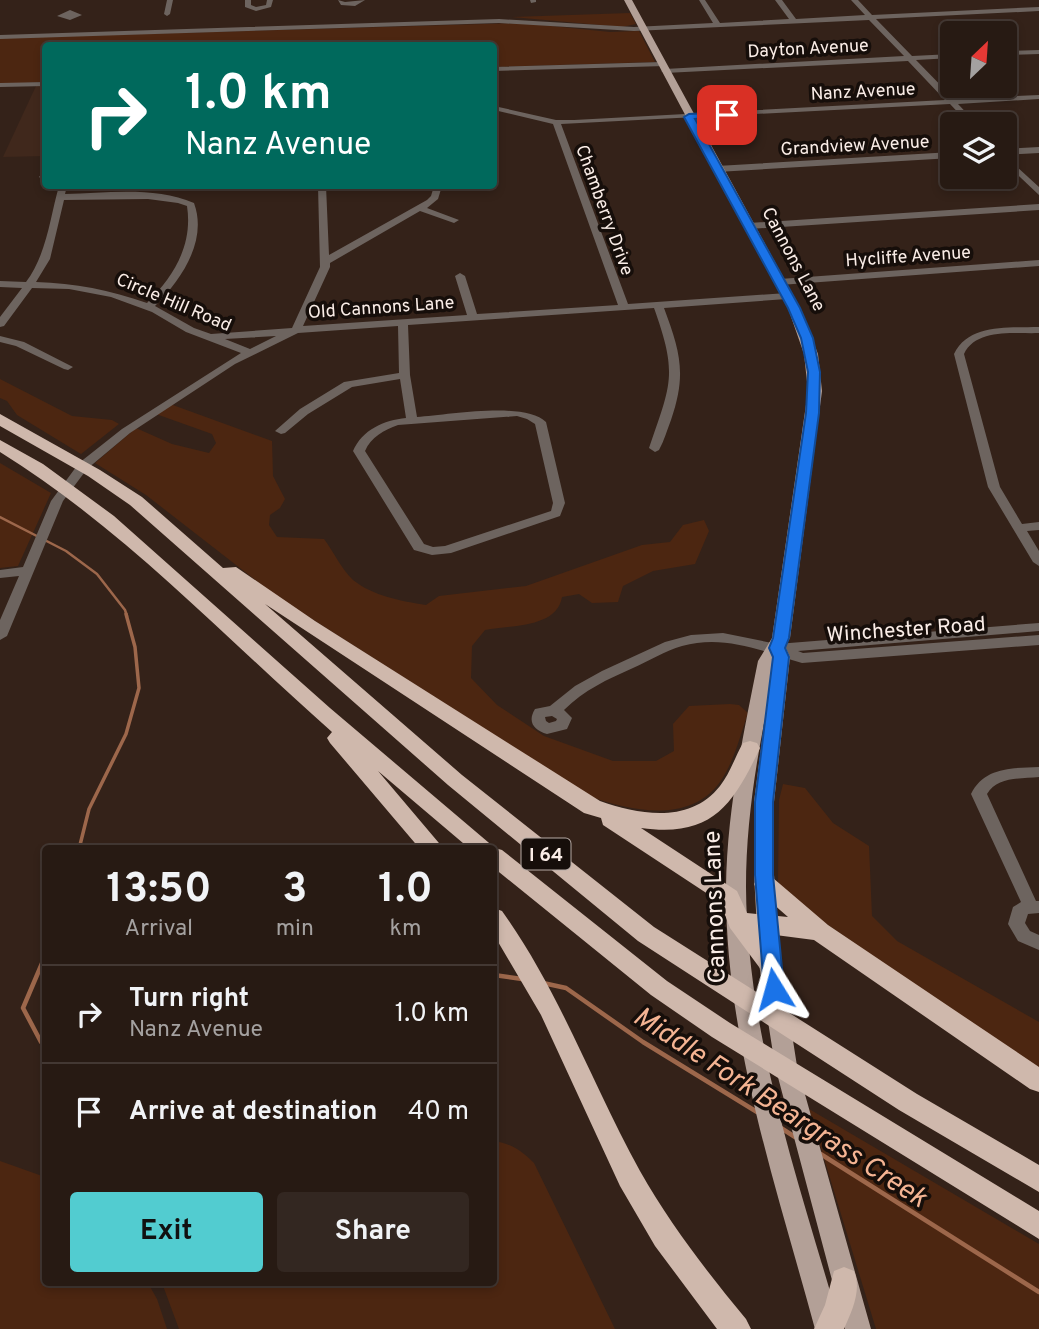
<!DOCTYPE html>
<style>
body{margin:0;font-family:Overpass,sans-serif;background:#332721;color:#f1f3f6;height:100vh;display:flex;flex-direction:column;font-size:26px;white-space:nowrap}
*{box-sizing:border-box;margin:0}
p{font-size:23px;color:#a4a1a0}
.icon{flex:none;width:38px;height:38px;fill:none;stroke:currentColor;stroke-width:2;stroke-linecap:round;stroke-linejoin:round}
.map{position:relative;flex:1;overflow:hidden}
.side{position:absolute;left:42px;top:845px;width:455px;height:441px;display:flex;flex-direction:column;background:#271a13;border-radius:7px;box-shadow:0 4px 10px #0003,0 0 0 2px #433833}
.side>*{flex:none}
.top-card{position:absolute;left:42px;top:42px;width:455px;height:147px;border-radius:7px;box-shadow:0 4px 10px #0003,0 0 0 2px #433833;background:#00695c;color:#fff;overflow:hidden}
.needle{width:46px;rotate:25deg}
.controls{position:absolute;left:940px;top:21px;display:grid;gap:14px}
.controls a{display:grid;place-items:center;width:77px;height:77px;border-radius:7px;background:#271a13;box-shadow:0 4px 10px #0003,0 0 0 2px #433833;font-size:35px}
.pin{position:absolute;display:grid;place-items:center;width:60px;height:60px;color:#fff;margin:-30px;border-radius:14px;box-shadow:0 4px 10px #0006}
.me{position:absolute;width:77px;margin:-38px;rotate:352deg;stroke-linejoin:round;filter:drop-shadow(0 0 5px #0008)}
.turn{display:flex;align-items:center;gap:24px;height:147px;padding:0 28px;font-size:32px}
.turn .icon{width:91px;height:91px;stroke-width:2.5}
.turn b{display:block;font-size:49px;line-height:60px}
.eta{display:flex;justify-content:space-evenly;align-items:center;height:119px;text-align:center}
.eta b{font-size:42px;font-weight:700;line-height:49px}
.primary-button{display:flex;gap:14px;margin-top:auto;padding:14px 28px}
.primary-button a{flex:1;height:80px;border-radius:7px;background:#52ccd0;color:#111;font-size:28px;font-weight:700;line-height:80px;text-align:center}
.primary-button a+a{background:#332721;color:#f1f3f6}
ul{padding:0;list-style:none}
li{display:flex;align-items:center;gap:21px;height:98px;padding:0 28px;border-top:2px solid #433833}
li div{flex:1}
li b{display:block;font-size:26px}
li em{font-style:normal}
.map>svg:first-child{display:block}
.built{fill:#40281c}
.green{fill:#4c2611}
.lines{fill:none;stroke-linecap:round;stroke-linejoin:round}
.stream-far2{stroke:#9d674b;stroke-width:2.5}
.stream-far1{stroke:#9d674b;stroke-width:3.5}
.stream{stroke:#9d674b;stroke-width:4.5}
.minor{fill:#6d645f;fill-rule:evenodd}
.major{fill:#b3a097;fill-rule:evenodd}
.highway{fill:#cfb8ac;fill-rule:evenodd}
.route{fill:#1a73e8;stroke:#114b97;stroke-width:2}
.labels{text-anchor:middle;stroke-width:7;stroke-linejoin:round;paint-order:stroke}
.far-street-label{font-size:18px;fill:#faede7;stroke:#160e0a}
.shield{fill:#160e0a;stroke:#b6aaa5;stroke-width:2}
.shield-label{font-size:19px;font-weight:bold;fill:#faede7}
.street-label{font-size:21px;fill:#faede7;stroke:#160e0a}
.near-street-label{font-size:24px;fill:#faede7;stroke:#160e0a}
.near-water-label{font-size:28px;font-style:italic;fill:#f5b493;stroke:#160e0a}
</style>
<div class="map">
<svg width="1039" height="1329" viewBox="0 0 1039 1329">
<rect width="100%" height="100%" fill="#342219"/>
<path class="built" d="M36,86h9v70l-42,1z"/>
<path class="green" d="M630,13l6,11 -14,3 -110,-10z
M522,23l88,9 29,-1 16,31 -161,5v-21h-448l-1,36 -45,2v-46z
M0,379l72,37 40,4 7,4 -38,30 -64,-39 -10,-14 -7,-3z
M170,404l102,37 1,35 12,23 -5,9 -10,7 -1,10 8,12 47,2c9,12 18,31 29,41 20,16 48,21 73,25l13,-9 87,-10 116,-41 28,-3 13,-17 21,-5 5,11 -14,33 -42,7 -30,15 -5,16 -26,1 -13,-9 -17,3c-5,31 -51,28 -77,33l-13,16 -1,32 26,27 47,31 69,25h43l18,-10 -1,-27 16,-18 41,-2 9,1 9,8c-8,23 -14,49 -28,69 -30,42 -89,29 -129,15l-315,-201 -130,-101 -51,-32 41,-35 36,16 37,9 7,-10 -4,-9 -56,-20z
M0,463l51,30 -33,73 -18,2z
M783,784l22,4 28,35 36,23 3,70 25,25 142,81v49l-237,-164 -24,-24 1,-83z
M809,1109l230,135v85h-163z
M494,1141c16,2 28,10 40,22l81,166h-436l-17,-46h332z
M0,1161l45,16 1,106h102l9,16 10,30h-167z"/>
<g class="lines">
<path class="stream-far2" d="M0,517l66,34 31,23 28,36 2,6"/>
<path class="stream-far1" d="M79,849l10,-40 37,-75 13,-46 -4,-41 -9,-33"/>
<path class="stream" d="M46,954l-23,54 18,34h5
M494,975l28,4
M543,983l23,5 77,54 114,70
M781,1128l14,9
M819,1153l220,139"/>
<path class="minor" d="M167,0h6l-3,14 -3,2 -3,-2z
M245,0h6v5l5,2 10,-2 1,-5h6l-2,7 -15,4 -11,-4z
M338,0l7,2 20,-2 -10,6 -14,-1z
M530,0h6v2l-5,1z
M699,0h6l15,23 69,-4 -14,-19h7l14,19 69,-4 -14,-15h7l14,15 167,-8v4l-163,8 36,37 40,-2v4l-36,2 38,39 85,-4v4l-81,5 19,20h-8l-19,-20 -389,20 67,180 159,-11 5,3 -5,3 -123,9c16,43 23,66 7,112 -4,10 -7,21 -12,30l-4,2 -6,-4c22,-65 29,-73 5,-140l-246,17 2,50 7,42c31,-2 108,-16 129,5l19,81 -5,13 -109,37 -19,2 -18,-5 -61,-99c9,-21 31,-31 53,-33l-6,-39 -48,8 -44,27 -23,19 -4,1 -6,-3 25,-22 44,-27 55,-9 -1,-47 -100,7 -63,31 -105,69 -43,36 -24,32 -56,135 -7,4v-20l19,-44 -19,2v-8l23,-3 28,-66 28,-38 43,-34 119,-76 -55,-21 -34,-20 -41,-15 -42,-8 -37,-1 -28,38 -4,1v-10l22,-29 -22,-1v-6l26,1c21,-28 24,-65 33,-96h8l-2,8c42,-1 90,-8 129,9 14,38 -13,77 -39,103l39,22 17,6 81,-6 28,-61 -2,-81h8l3,69 98,-55 4,-4 3,-10h8l-4,13 -11,9 32,12 -5,3 -34,-12 -90,52v4l-27,59 164,-11 -12,-39 5,-3 5,3 12,38 141,-9 -65,-181 -59,-14v-4l62,14h18l371,-20 -37,-39 -243,12 -4,-2 4,-2 239,-13 -35,-36 -235,11 -135,-8 -499,16v-4l499,-16 135,8 79,-4zM148,199l30,4 9,3c6,39 -13,70 -40,97 -37,-13 -72,-20 -111,-21l14,-23 14,-59zM276,336l-26,13 -25,-10zM517,416l10,3 8,5 18,79 -2,8 -106,35 -12,1 -9,-3 -59,-93c6,-14 19,-21 33,-26z
M70,10l12,5 -12,5 -13,-4z
M1039,50v4l-35,1v-4z
M662,62h3v4l-171,5v-4z
M46,82v4l-46,1v-4z
M1039,147v6l-35,2v-6z
M952,152v6l-235,14 -4,-3 4,-3z
M1004,155l35,32v8l-35,-33z
M43,172h3v10l-7,-5z
M1039,204v6l-290,19 -5,-3 5,-3z
M1039,260v6l-259,19 -5,-3 5,-3z
M1039,327v6c-24,1 -63,-5 -75,21l36,133 22,37 17,-2v8l-12,1 12,20v15l-6,-4 -45,-75 -34,-133c15,-31 55,-26 85,-27z
M0,336l24,6 49,25 -5,3 -4,-1 -48,-23 -16,-4z
M1039,623v8l-241,20 5,2 236,-18v10l-237,18c-40,-12 -78,-29 -120,-17 -17,5 -33,15 -49,22 -25,11 -49,22 -69,42l8,8 -5,11 -20,5c-13,-4 -20,-12 -12,-25l15,-3 25,-20 27,-15 63,-29 26,-7 32,-2 54,11zM552,716l5,3 -1,2 -7,2 -3,-2 -1,-4z
M1039,767v10c-18,2 -42,-1 -52,17l49,107h3v12l-11,1 -3,9 5,8 9,4v15l-21,-9 -10,-17 5,-17 8,-5 -50,-108c13,-27 41,-26 68,-27z"/>
<path class="major" d="M624,0h8l168,308 18,46 4,37 -32,247 -5,8 5,11 -16,145v73l7,89 16,102 74,263h-26l-70,-263 -16,-102 -5,-89v-73l11,-84c-11,56 -19,112 -19,169 1,151 54,298 95,442h-26c-39,-144 -90,-291 -89,-442 1,-77 17,-151 32,-226l14,-23 36,-247 -4,-37 -16,-46z"/>
<path class="highway" d="M0,414l100,56 42,27 81,71 13,-1 79,54 285,180c40,14 90,23 120,-15 10,-13 15,-29 23,-43l7,-2 7,2 3,5c-27,57 -48,90 -119,80l96,63 10,22 41,4 -31,-27 -3,-6 3,-6 8,-3 8,3 55,47 211,142v25l-9,-3 -216,-149 -54,-7 22,31 -4,7 -8,3 -8,-3 -32,-43 -10,-26 -117,-77 -2,-7 -17,-5 -319,-209 197,171 192,152 263,167 122,71v27l-140,-82 -261,-169 -190,-156 -318,-280 -42,-29 -88,-50z
M0,440l43,24 71,52 216,192 165,140 7,2 165,131 63,42 309,188v28l-327,-202 -61,-42 -157,-127v-19h-24l-92,-78 66,78h-24l-90,-106 -3,-5 5,-6c-109,-96 -208,-203 -332,-280z
M494,908l8,3c58,81 90,173 138,260 30,53 67,101 106,148l5,10h-34l-62,-83 -35,-60 -79,-171 -47,-80z
M844,1267l10,4c8,19 -2,40 -10,58h-30l11,-24 9,-34z"/>
</g>
<path class="route" d="M727,112l3,1v4l-35,2 105,189 13,30 7,34 -1,41 -30,225 -4,10 4,9 -16,145v73l11,114 -3,6 -7,3 -7,-3 -3,-6 -9,-114v-73l18,-145 -4,-9 4,-10 33,-225 2,-41 -7,-34 -13,-30 -104,-191 5,-3z"/>
<g class="labels">
<g class="far-street-label">
<text transform="translate(808 48) rotate(-3)" y="6">Dayton Avenue</text>
<text transform="translate(863 91) rotate(-3)" y="6">Nanz Avenue</text>
<text transform="translate(855 145) rotate(-3)" y="6">Grandview Avenue</text>
<text transform="translate(605 210) rotate(70)" y="6">Chamberry Drive</text>
<text transform="translate(908 256) rotate(-4)" y="6">Hycliffe Avenue</text>
<text transform="translate(794 259) rotate(62)" y="6">Cannons Lane</text>
<text transform="translate(174 302) rotate(23)" y="6">Circle Hill Road</text>
<text transform="translate(381 307) rotate(-4)" y="6">Old Cannons Lane</text>
</g>
<rect class="shield" x="521.5" y="838.5" width="49" height="31" rx="5"/>
<g class="shield-label">
<text x="546" y="861">I 64</text>
</g>
<g class="street-label">
<text transform="translate(906 629) rotate(-4)" y="7">Winchester Road</text>
</g>
<g class="near-street-label">
<text transform="translate(714 907) rotate(-92)" y="8">Cannons Lane</text>
</g>
<g class="near-water-label">
<text transform="translate(781 1106) rotate(33)" y="10">Middle Fork Beargrass Creek</text>
</g>
</g>
</svg>
<div class="controls">
<a><svg class="needle" viewBox="-14 -14 28 28"><path d="M0-13l5 13h-10z" fill="#e53935"/><path d="M0 13l5-13h-10z" fill="#a4a1a0"/></svg></a>
<a><svg class="icon" aria-label="layers" viewBox="0 0 24 24"><path d="M12 4l9 5-9 5-9-5zM3 14l9 5 9-5"/></svg></a>
</div>
<div class="pin" style="left:727px;top:115px;background:#d93025"><svg class="icon" aria-label="arrive" viewBox="0 0 24 24"><path d="M6 21V4h12l-3 4 3 4H6"/></svg></div>
<svg class="me" style="left:774px;top:989px" viewBox="-20 -20 40 40"><path d="M0-17L14 15 0 8-14 15z" fill="#1a73e8" stroke="#fff" stroke-width="4"/></svg>
<div class="top-card">
<div class="turn"><svg class="icon" aria-label="right" viewBox="0 0 24 24"><path d="M7 20v-9h11M14 6l5 5-5 5"/></svg><div><b>1.0 km</b>Nanz Avenue</div></div>
</div>
<section class="side">
<div class="eta">
<div><b>13:50</b><p>Arrival</p></div>
<div><b>3</b><p>min</p></div>
<div><b>1.0</b><p>km</p></div>
</div>
<ul>
<li><svg class="icon" aria-label="right" viewBox="0 0 24 24"><path d="M7 20v-9h11M14 6l5 5-5 5"/></svg><div><b>Turn right</b><p>Nanz Avenue</p></div><em>1.0 km</em></li>
<li><svg class="icon" aria-label="arrive" viewBox="0 0 24 24"><path d="M6 21V4h12l-3 4 3 4H6"/></svg><div><b>Arrive at destination</b></div><em>40 m</em></li>
</ul>
<div class="primary-button"><a>Exit</a><a>Share</a></div>
</section>
</div>
